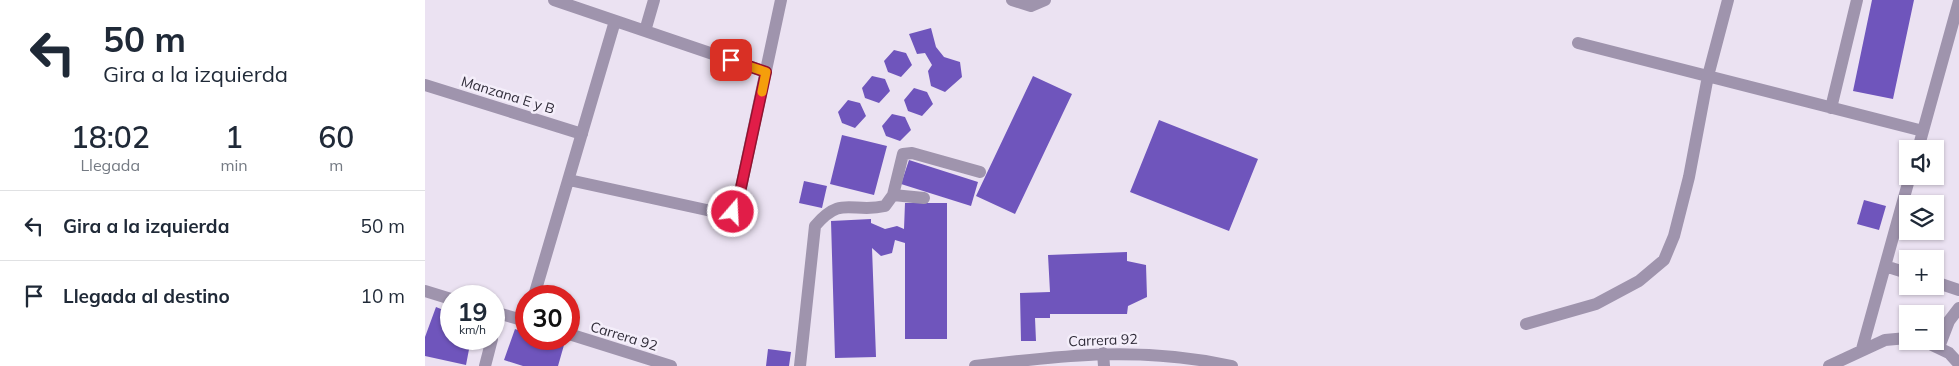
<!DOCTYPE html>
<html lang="es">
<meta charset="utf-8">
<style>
body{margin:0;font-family:Mulish,sans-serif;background:#f6f6f7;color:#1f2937;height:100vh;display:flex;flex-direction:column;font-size:19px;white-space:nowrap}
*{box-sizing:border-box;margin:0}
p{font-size:16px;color:#747a83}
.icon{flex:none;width:28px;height:28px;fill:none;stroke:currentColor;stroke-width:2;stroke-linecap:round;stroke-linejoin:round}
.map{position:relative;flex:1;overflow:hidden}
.drawer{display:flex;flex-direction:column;background:#fff;width:425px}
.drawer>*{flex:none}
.top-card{background:#fff;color:#1f2937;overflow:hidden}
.fabs{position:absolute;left:1474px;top:140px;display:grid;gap:10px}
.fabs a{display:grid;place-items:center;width:45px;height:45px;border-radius:0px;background:#fff;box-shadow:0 1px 4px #0004;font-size:25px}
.speed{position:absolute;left:15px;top:285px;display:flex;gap:10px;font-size:25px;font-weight:700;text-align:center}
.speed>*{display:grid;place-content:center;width:65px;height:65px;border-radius:50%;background:#fff;box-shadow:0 1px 4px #0004;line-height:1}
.speed small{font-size:12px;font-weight:400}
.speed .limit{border:8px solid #d22;background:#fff;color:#111}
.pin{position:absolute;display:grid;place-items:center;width:42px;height:42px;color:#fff;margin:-21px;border-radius:10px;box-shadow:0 2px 8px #0006}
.me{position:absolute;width:55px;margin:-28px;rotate:19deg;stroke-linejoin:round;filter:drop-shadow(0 0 4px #0008)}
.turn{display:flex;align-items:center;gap:18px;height:105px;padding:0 20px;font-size:22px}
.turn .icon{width:65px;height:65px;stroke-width:2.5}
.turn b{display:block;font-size:35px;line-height:42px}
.eta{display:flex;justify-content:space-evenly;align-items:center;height:85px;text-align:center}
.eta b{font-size:30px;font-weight:600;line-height:35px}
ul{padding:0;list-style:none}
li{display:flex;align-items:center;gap:15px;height:70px;padding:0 20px;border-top:1px solid #e0e1e3}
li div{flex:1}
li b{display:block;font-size:19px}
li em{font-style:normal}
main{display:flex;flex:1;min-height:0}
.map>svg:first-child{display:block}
.building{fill:#6f55bc}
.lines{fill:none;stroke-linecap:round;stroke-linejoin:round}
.minor{stroke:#9f94ad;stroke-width:12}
.route-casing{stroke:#92132f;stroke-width:12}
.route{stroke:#e11d48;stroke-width:9}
.slow{stroke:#f59e0b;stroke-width:9}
.labels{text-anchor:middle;stroke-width:5;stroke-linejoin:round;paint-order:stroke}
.street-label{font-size:14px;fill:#302c39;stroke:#f4eefa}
</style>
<main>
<section class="drawer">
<div class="top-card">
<div class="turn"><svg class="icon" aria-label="left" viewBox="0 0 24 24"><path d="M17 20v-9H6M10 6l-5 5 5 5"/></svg><div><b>50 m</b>Gira a la izquierda</div></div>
</div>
<div class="eta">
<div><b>18:02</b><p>Llegada</p></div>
<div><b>1</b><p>min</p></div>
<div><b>60</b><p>m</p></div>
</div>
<ul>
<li><svg class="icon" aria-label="left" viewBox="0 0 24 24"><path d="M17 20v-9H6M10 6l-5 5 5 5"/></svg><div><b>Gira a la izquierda</b></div><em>50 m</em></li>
<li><svg class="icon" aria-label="arrive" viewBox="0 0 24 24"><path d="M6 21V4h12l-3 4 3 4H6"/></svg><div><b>Llegada al destino</b></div><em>10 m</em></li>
</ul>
</section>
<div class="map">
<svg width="1534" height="366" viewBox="0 0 1534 366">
<rect width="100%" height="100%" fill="#ebe2f2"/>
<path class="building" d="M1447,0h42l-21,99 -40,-8z
M506,28l5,19 8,10 16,5 2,15 -17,15 -14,-6 -3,-15 4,-6 -7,-12 -8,1 -8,-20z
M469,50l12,3 6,12 -11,12 -13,-5 -4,-11z
M447,76l13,3 5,12 -11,12 -14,-5 -3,-10z
M608,76l39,18 -57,120 -39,-18z
M489,88l13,4 6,12 -11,12 -14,-5 -4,-11z
M423,100l12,3 6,13 -11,12 -13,-5 -4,-11z
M467,114l13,3 6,13 -11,11 -14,-5 -4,-10z
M734,120l99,39 -29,72 -99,-39z
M417,135l45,11 -13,49 -44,-11z
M484,160l69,22 -7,24 -70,-22z
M379,181l23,5 -5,22 -23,-5z
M1439,200l22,6 -7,24 -22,-6z
M480,203h42v136h-42v-96l-10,-3 -3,13 -11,3 -9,-8 4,109 -41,1 -4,-137 40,-2v4l14,6 12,-3 7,3z
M702,252v9l19,4 1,32 -19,9 -1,8h-77v4h-15l1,23h-15l-1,-48 30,-1 -2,-37z
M11,307l15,6v26h20l-5,26 -41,-9v-19z
M90,329l11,4v6h18l20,6 -6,21h-35l-19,-6z
M343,349l23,3 -2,14h-23z"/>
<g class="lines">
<path class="minor" d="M129,0l212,72
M587,0l19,6 14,-6
M220,31l9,-31
M1153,43l345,88
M0,85l157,49
M1406,108l26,-108
M1493,149l41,-148
M144,180l156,34 8,-2 4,-6 44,-206
M468,195l31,3
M1460,266l22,7
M1510,282l24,8
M0,291l26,8
M109,296l81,-275
M69,312l32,9
M1101,324l70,-20 43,-23 25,-21 10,-24 15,-59 19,-101 20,-76
M69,331l4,-18
M144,334l102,32
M1499,341l25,12 10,11
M1514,347l10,-26 10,-13
M1437,349l48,-173
M678,353l1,13
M60,366l7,-27
M375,366l15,-140c27,-32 37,-12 70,-20l8,-11 10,-41 9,-1 68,19
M550,366c90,-11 167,-20 257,0
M1404,366l56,-26 22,-2"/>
</g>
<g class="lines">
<defs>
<path id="route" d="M306,60l35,12 -29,134 -4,6"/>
</defs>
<use href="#route" class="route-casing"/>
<use href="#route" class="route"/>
<path class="slow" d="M326,67l15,5 -4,20"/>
</g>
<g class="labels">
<g class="street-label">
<text transform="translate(83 95) rotate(17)" y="5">Manzana E y B</text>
<text transform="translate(199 336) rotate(17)" y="5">Carrera 92</text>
<text transform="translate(678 340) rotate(-2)" y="5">Carrera 92</text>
</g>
</g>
</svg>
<div class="fabs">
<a><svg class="icon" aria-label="sound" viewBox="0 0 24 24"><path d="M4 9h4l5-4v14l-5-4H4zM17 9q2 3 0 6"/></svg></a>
<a><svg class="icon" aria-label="layers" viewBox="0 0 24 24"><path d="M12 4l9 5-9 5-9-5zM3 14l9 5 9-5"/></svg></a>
<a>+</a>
<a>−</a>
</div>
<div class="speed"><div>19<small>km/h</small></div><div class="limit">30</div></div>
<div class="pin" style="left:306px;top:60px;background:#d93025"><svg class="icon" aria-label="arrive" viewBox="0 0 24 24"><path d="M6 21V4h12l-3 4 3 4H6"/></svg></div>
<svg class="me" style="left:308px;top:212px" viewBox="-20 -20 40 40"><circle r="17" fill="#e11d48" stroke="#fff" stroke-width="3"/><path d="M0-11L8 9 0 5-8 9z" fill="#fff"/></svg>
</div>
</main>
